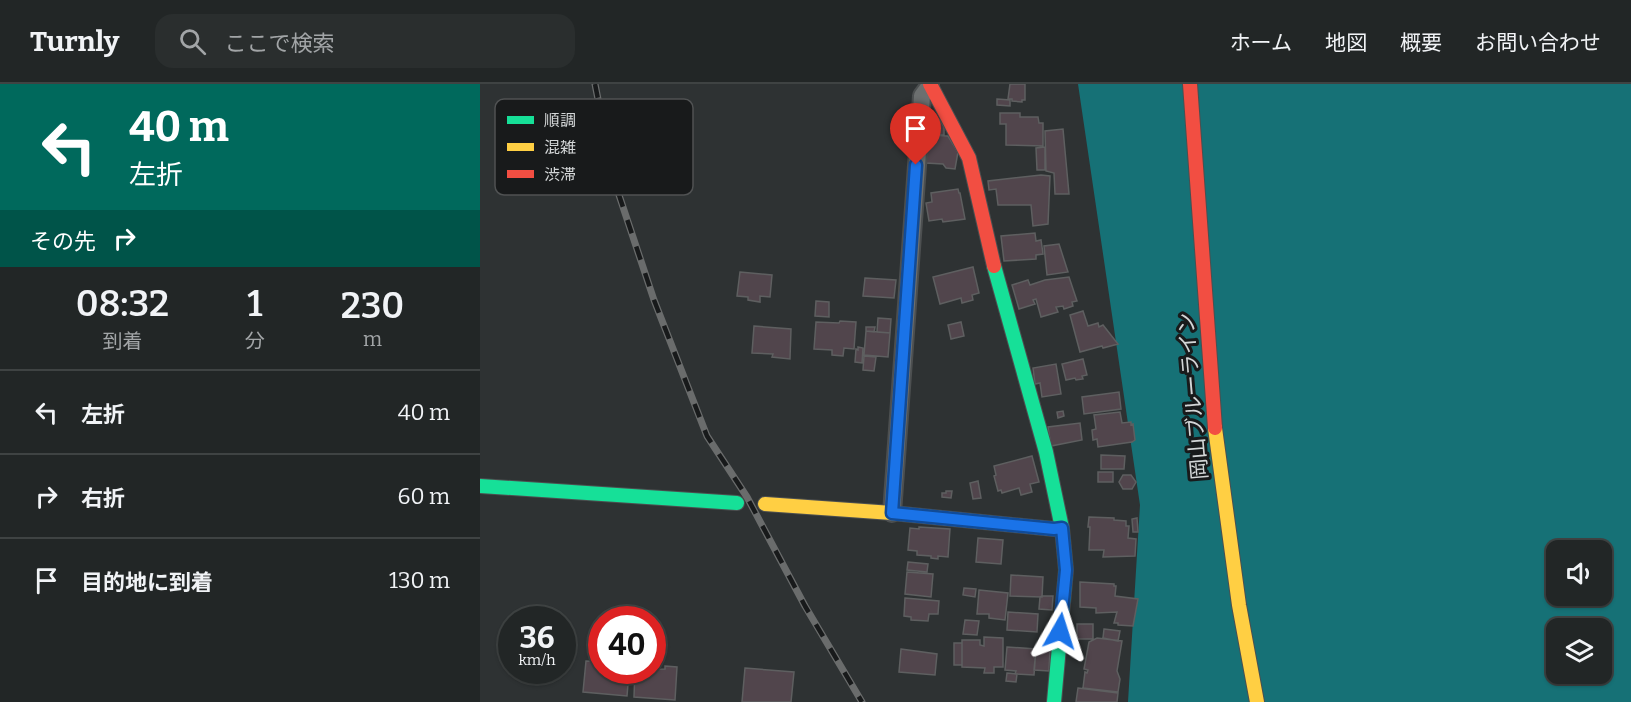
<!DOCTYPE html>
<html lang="ja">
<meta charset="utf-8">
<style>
body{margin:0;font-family:Bitter,"Noto Sans JP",serif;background:#2a2e2e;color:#f1f3f6;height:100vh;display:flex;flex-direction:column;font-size:22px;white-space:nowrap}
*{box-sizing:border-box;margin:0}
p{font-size:20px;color:#a2a5a7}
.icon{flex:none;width:33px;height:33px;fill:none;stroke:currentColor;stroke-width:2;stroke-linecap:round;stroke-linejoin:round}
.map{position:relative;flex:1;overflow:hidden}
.panel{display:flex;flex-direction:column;background:#222626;width:480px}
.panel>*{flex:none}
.top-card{background:#00695c;color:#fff;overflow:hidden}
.controls{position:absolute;left:1066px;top:456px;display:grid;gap:12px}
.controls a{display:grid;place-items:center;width:66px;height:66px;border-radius:12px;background:#222626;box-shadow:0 2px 4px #0004,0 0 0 2px #3f4343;font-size:30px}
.speed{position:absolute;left:18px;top:522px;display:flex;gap:12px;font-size:30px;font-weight:700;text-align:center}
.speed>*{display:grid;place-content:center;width:78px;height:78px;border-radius:50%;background:#222626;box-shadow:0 2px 4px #0004,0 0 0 2px #3f4343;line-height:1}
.speed small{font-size:15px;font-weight:400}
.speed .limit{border:9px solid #d22;background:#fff;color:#111}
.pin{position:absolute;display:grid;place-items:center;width:51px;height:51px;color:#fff;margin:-62px -26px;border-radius:50% 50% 50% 0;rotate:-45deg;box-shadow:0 0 6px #0007}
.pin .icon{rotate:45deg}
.me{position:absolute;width:66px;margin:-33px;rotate:6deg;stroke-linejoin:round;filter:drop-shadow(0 0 4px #0008)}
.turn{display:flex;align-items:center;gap:21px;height:126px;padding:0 30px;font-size:27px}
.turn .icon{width:78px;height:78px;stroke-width:2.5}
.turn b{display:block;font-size:42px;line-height:51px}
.then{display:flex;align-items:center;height:57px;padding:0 30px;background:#0003;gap:12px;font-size:22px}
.eta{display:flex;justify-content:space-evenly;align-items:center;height:102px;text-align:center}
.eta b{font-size:36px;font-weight:600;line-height:42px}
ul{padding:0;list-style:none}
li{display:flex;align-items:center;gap:18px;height:84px;padding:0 30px;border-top:2px solid #3f4343}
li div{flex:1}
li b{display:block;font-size:22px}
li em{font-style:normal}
header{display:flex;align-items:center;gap:36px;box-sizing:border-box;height:84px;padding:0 30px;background:#222626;border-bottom:2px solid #3f4343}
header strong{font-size:28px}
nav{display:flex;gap:33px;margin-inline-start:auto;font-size:21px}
.search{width:420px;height:54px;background:#2a2e2e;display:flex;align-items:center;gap:15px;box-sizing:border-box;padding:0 21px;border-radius:18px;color:#a2a5a7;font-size:22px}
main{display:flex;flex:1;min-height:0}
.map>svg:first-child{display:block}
.forest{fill:#167176;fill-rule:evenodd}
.building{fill:#51454c;stroke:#5e5f60;stroke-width:1.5}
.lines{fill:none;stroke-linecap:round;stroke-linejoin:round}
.street-casing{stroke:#4c4f50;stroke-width:20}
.fast-casing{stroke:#4c4f50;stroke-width:16}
.slow-casing{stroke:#4c4f50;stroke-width:16}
.jam-casing{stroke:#4c4f50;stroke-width:16}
.street{stroke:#6c6f6f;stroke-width:16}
.fast{stroke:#16e098;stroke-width:14}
.slow{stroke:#ffcf43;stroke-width:14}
.jam{stroke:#f24e42;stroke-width:14}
.rail-casing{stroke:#6a6c6c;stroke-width:7}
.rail{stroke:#181a1b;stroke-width:4.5;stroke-dasharray:14;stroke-linecap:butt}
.route-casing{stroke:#114b97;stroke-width:15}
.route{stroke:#1a73e8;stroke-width:10}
.labels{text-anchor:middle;stroke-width:6;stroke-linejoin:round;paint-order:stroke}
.street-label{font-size:21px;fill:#d3d6d7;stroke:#181a1b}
.key{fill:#181a1b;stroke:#505253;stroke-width:1.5}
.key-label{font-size:16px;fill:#d3d6d7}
</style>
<header>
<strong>Turnly</strong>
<div class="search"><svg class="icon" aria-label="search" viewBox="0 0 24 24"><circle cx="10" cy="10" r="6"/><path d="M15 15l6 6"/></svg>ここで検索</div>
<nav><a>ホーム</a><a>地図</a><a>概要</a><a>お問い合わせ</a></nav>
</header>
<main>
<section class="panel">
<div class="top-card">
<div class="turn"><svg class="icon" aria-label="left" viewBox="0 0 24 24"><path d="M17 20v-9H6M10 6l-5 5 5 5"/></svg><div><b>40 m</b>左折</div></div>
<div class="then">その先<svg class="icon" aria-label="right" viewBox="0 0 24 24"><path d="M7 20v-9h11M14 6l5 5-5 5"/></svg></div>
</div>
<div class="eta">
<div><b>08:32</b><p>到着</p></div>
<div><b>1</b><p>分</p></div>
<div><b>230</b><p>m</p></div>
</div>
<ul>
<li><svg class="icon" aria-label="left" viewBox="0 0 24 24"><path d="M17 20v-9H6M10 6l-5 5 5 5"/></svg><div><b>左折</b></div><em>40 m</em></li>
<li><svg class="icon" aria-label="right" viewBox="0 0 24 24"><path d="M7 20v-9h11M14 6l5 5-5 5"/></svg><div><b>右折</b></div><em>60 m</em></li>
<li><svg class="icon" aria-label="arrive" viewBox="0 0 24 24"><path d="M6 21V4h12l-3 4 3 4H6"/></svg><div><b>目的地に到着</b></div><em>130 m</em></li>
</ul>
</section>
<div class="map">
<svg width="1151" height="618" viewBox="0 0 1151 618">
<rect width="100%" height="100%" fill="#2e3233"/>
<path class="forest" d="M598,0h553v618h-503l12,-197zM1077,466h45v46h-45zM1077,544h45v46h-45z"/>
<path class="building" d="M530,0h15v16h-3v2l-10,-1v-2h-4z
M517,15l13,1v6l-13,-1z
M520,29h20v4h18l1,6h4v23l-37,-1v-21h-6z
M449,35l11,1 4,7v8l-16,-1z
M583,45l6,65h-14l-1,-21 -8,-2 -1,-40z
M448,51l20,1 10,16 -3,17 -9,-1 -3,-4 -17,-1z
M565,63v23h-8l-1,-22z
M561,91l9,1 -2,48 -15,2 -2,-21h-33l-2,-16 -7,1 -1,-9z
M478,105l1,4h1l5,26 -22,3 -1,-3 -13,2 -3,-18 6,-1 -1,-9z
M555,149l1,8 5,-1 2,14 -7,1v4l-32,2 -3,-25z
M579,160l9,28 -21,3 -3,-29z
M493,183l6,26 -7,2 1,5 -11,3 -1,-5 -21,6 -7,-27z
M260,188l32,3 -2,22 -10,-1v6l-12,-2v-3l-11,-1z
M589,193l8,24 -5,1 1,4 -9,3 -1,-3 -7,1 2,5 -17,5 -5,-18 -3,1 2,4 -16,5 -7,-24 16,-5 2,5 15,-5z
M385,194l31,2 -2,18 -31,-2z
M336,217l13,1v15l-14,-1z
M603,227l5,15 10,-3 1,4 4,-2 15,19 -15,4 -1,-2 -22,6 -10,-37z
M398,234l13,1 -1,14 -13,-1z
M360,237l16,1 -2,27 -10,-1 -1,8 -11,-1v-5l-18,-1 2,-27 23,1z
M481,238l3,14 -13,3 -3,-14z
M274,242l37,3 -1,30 -18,-2 1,-3 -21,-1z
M386,243h9l-1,5 -8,-1z
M386,247l24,2 -2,24 -24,-2z
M378,263l5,1 -1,15 -7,-1 1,-13 2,1z
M384,272l12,1 -2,14 -11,-1z
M603,275l4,16 -5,1 1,3 -7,1 -1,-2 -9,2 -4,-16z
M576,280l5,30 -19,3 -2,-14 -5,1 -2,-16z
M639,308l2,17 -37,5 -2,-17z
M583,327l1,5 -6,2 -1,-6z
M640,328l2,11 9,-1v3l2,-1 2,16 -3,2 -34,5 -1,-8 -4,1 -1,-10 4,-1 -2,-14z
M600,339l2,17 -31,6 -3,-19z
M621,371l24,1 -1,13h-23z
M552,372l7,26 -9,2 2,8 -11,3 -2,-7 -17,5 -1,-3 -3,1 -4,-15 2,-1 -2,-9z
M618,388h15v10h-15z
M643,391h8l5,7 -4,7h-9l-4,-7z
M498,397l3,17 -8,1 -3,-16z
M466,407h6l-1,7 -9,-1v-4h4z
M609,433l25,1v2l12,1v5h3l-1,12 8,1 -1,17 -32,1 1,-7h-15l1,-23h-2z
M657,434l1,14h-5l-1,-13z
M439,443l31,2 -2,28 -10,-1v3l-7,-1v-2l-14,-1v-4l-9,-1 2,-22 9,1z
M498,454l25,2 -2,24 -25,-2z
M428,478l20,2 -1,8 -20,-2z
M427,488l26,2 -2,23 -26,-3z
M531,491l32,2 -1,20 -32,-1z
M600,498l34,2v2h2l-1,10 23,3 -5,27 -15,-1v-2h-4l3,-11 -21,1v-5l-16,-1z
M484,504l12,1 -1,8 -12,-2z
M499,506l29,3 -3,27 -16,-2v-4h-12z
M562,512h11l-1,14 -13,-1 1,-12z
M425,514l34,3 -1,13h-9l-1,7 -17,-1v-3l-7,-1z
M528,528l30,2 -1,18 -30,-2z
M485,536l14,1 -2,14 -14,-1z
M597,540h16v15h-16z
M624,545l16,2 -2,10 -15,-3z
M504,553l19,1v29h-9v6h-10l1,-5 -23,-1v-27h18v5l4,1z
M617,554l25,3 -5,30 3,8 -2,13 -35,-4 2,-16 2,1 1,-3 -4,-1 5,-27z
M474,559h8v22h-8z
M527,563l29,2 -2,26 -19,-1 1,-3 -11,-1z
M421,565l36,5 -2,21 -36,-3z
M556,565l14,1 -1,21 -15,-1z
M106,577l16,1v8l27,2 -2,24 -44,-4z
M185,582l12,1 -2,33 -41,-3 1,-27 30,-1z
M265,584l49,4 -3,30h-49z
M527,589l10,1 -1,8 -10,-1z
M598,604l40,5 -1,9h-41z"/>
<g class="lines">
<defs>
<path id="street" d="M412,429l30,-417 8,-11"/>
<path id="fast" d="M514,182l52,186 16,76 4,42 -12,132
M0,402l257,17"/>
<path id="slow" d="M735,344l24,177 18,97
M285,420l127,9 162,16 8,-1"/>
<path id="jam" d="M450,0l39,74 25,108
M710,0l25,344"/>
</defs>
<use href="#street" class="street-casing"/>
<use href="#fast" class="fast-casing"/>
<use href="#slow" class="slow-casing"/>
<use href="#jam" class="jam-casing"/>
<use href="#street" class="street"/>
<use href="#fast" class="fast"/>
<use href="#slow" class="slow"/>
<use href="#jam" class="jam"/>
<defs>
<path id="rail" d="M115,0l19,96 40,120 53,136 40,61 58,109 57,96"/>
</defs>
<use href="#rail" class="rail-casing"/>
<use href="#rail" class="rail"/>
</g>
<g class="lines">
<defs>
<path id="route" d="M436,81l-24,348 162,16 8,-1 4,42 -6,61"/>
</defs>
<use href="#route" class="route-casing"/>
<use href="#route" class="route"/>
</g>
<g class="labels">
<g class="street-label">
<text transform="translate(713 312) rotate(-95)" y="7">岡山ブルーライン</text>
</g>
</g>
<rect x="15" y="15" width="198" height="96" rx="9" class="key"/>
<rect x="27" y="32" width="27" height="8" fill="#16e098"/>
<rect x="27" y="59" width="27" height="8" fill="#ffcf43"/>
<rect x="27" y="86" width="27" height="8" fill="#f24e42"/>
<g class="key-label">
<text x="64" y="42">順調</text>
<text x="64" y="69">混雑</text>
<text x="64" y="96">渋滞</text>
</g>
</svg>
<div class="controls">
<a><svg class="icon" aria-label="sound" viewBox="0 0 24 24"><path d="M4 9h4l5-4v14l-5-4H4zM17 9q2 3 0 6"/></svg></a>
<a><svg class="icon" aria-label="layers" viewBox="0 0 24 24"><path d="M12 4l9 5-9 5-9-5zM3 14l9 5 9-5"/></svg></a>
</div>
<div class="speed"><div>36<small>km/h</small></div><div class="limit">40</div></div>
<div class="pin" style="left:436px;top:81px;background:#d93025"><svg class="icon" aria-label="arrive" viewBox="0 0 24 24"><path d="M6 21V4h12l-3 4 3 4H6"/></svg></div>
<svg class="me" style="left:580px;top:547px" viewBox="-20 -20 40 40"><path d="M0-17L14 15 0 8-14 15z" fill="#1a73e8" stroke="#fff" stroke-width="4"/></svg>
</div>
</main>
